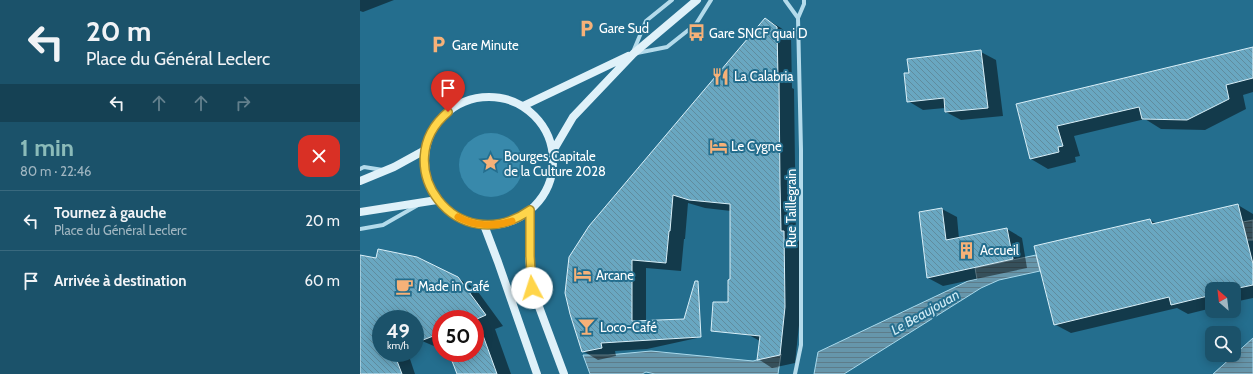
<!DOCTYPE html>
<html lang="fr">
<meta charset="utf-8">
<style>
body{margin:0;font-family:Cabin,sans-serif;background:#245870;color:#f1f3f6;height:100vh;display:flex;flex-direction:column;font-size:15px;white-space:nowrap}
*{box-sizing:border-box;margin:0}
p{font-size:13px;color:#a0b6c1}
.icon{flex:none;width:22px;height:22px;fill:none;stroke:currentColor;stroke-width:2;stroke-linecap:round;stroke-linejoin:round}
.map{position:relative;flex:1;overflow:hidden}
.sheet{display:flex;flex-direction:column;background:#1b526a;width:360px}
.sheet>*{flex:none}
.hud{background:#1b526a;color:#f1f3f6;overflow:hidden}
.needle{width:26px;rotate:332deg}
.buttons{position:absolute;left:845px;top:282px;display:grid;gap:8px}
.buttons a{display:grid;place-items:center;width:36px;height:36px;border-radius:8px;background:#1b526a;box-shadow:0 2px 10px #0003;font-size:20px}
.speed{position:absolute;left:12px;top:310px;display:flex;gap:8px;font-size:20px;font-weight:700;text-align:center}
.speed>*{display:grid;place-content:center;width:52px;height:52px;border-radius:50%;background:#1b526a;box-shadow:0 2px 10px #0003;line-height:1}
.speed small{font-size:10px;font-weight:400}
.speed .limit{border:6px solid #d22;background:#fff;color:#111}
.pin{position:absolute;display:grid;place-items:center;width:34px;height:34px;color:#fff;margin:-41px -17px;border-radius:50% 50% 50% 0;rotate:-45deg;box-shadow:0 0 4px #0007}
.pin .icon{rotate:45deg}
.me{position:absolute;width:44px;margin:-22px;rotate:355deg;stroke-linejoin:round;filter:drop-shadow(0 0 3px #0008)}
.turn{display:flex;align-items:center;gap:14px;height:84px;padding:0 20px;font-size:18px}
.turn .icon{width:52px;height:52px;stroke-width:2.5}
.turn b{display:block;font-size:28px;line-height:34px}
.lanes{display:flex;align-items:center;height:38px;padding:0 20px;background:#0003;justify-content:center;gap:20px;direction:ltr}
.lanes .off{opacity:.35}
.round{display:grid;place-items:center;flex:none;width:42px;height:42px;border-radius:12px;background:#245870}
.head{display:flex;align-items:center;justify-content:space-between;height:68px;padding:0 20px}
h1{font-size:24px;font-weight:700;line-height:30px;color:#8bbbb9}
ul{padding:0;list-style:none}
li{display:flex;align-items:center;gap:12px;height:60px;padding:0 20px;border-top:1px solid #39697e}
li div{flex:1}
li b{display:block;font-size:15px}
li em{font-style:normal}
main{display:flex;flex:1;min-height:0}
.map>svg:first-child{display:block}
.green{fill:#3889ab}
.water{fill:url(#water-rules);stroke:#a8d9ec}
.shadow{fill:#0007}
.building{fill:url(#building-back-hatch);stroke:#d9eff8}
.lines{fill:none;stroke-linecap:round;stroke-linejoin:round}
.street{stroke:#b4dbeb;stroke-width:4}
.secondary{stroke:#dff1f9;stroke-width:8}
.route-casing{stroke:#a68a30;stroke-width:10}
.route{stroke:#ffd54a;stroke-width:7}
.slow{stroke:#f59e0b;stroke-width:7}
.labels{text-anchor:middle;stroke-width:4;stroke-linejoin:round;paint-order:stroke}
.poi-label{font-size:13px;fill:#fff;stroke:#246e8e;text-anchor:start}
.street-label{font-size:13px;fill:#fff;stroke:#246e8e}
.water-label{font-size:14px;font-style:italic;fill:#d0ebf5;stroke:#246e8e}
</style>
<main>
<section class="sheet">
<div class="hud">
<div class="turn"><svg class="icon" aria-label="left" viewBox="0 0 24 24"><path d="M17 20v-9H6M10 6l-5 5 5 5"/></svg><div><b>20 m</b>Place du Général Leclerc</div></div>
<div class="lanes"><svg class="icon" aria-label="left" viewBox="0 0 24 24"><path d="M17 20v-9H6M10 6l-5 5 5 5"/></svg><svg class="icon off" aria-label="ahead" viewBox="0 0 24 24"><path d="M12 20V5M6 11l6-6 6 6"/></svg><svg class="icon off" aria-label="ahead" viewBox="0 0 24 24"><path d="M12 20V5M6 11l6-6 6 6"/></svg><svg class="icon off" aria-label="right" viewBox="0 0 24 24"><path d="M7 20v-9h11M14 6l5 5-5 5"/></svg></div>
</div>
<div class="head"><div><h1>1 min</h1><p>80 m · 22:46</p></div><a class="round" style="background:#d93025;color:#fff"><svg class="icon" aria-label="close" viewBox="0 0 24 24"><path d="M6 6l12 12M18 6L6 18"/></svg></a></div>
<ul>
<li><svg class="icon" aria-label="left" viewBox="0 0 24 24"><path d="M17 20v-9H6M10 6l-5 5 5 5"/></svg><div><b>Tournez à gauche</b><p>Place du Général Leclerc</p></div><em>20 m</em></li>
<li><svg class="icon" aria-label="arrive" viewBox="0 0 24 24"><path d="M6 21V4h12l-3 4 3 4H6"/></svg><div><b>Arrivée à destination</b></div><em>60 m</em></li>
</ul>
</section>
<div class="map">
<svg width="893" height="374" viewBox="0 0 893 374">
<defs>
<pattern id="water-rules" width="6" height="5" patternUnits="userSpaceOnUse"><rect width="6" height="5" fill="#6696ab"/><path d="M0 2.5h6" fill="none" stroke="#5d7c8a"/></pattern>
<pattern id="building-back-hatch" width="6" height="6" patternUnits="userSpaceOnUse"><rect width="6" height="6" fill="#69a7c1"/><path d="M-1 5l2 2M0 0l6 6M5-1l2 2" fill="none" stroke="#608c9e"/></pattern>
</defs>
<rect width="100%" height="100%" fill="#246e8e"/>
<path class="green" d="M99 165a32 32 0 1 1 64 0a32 32 0 1 1-64 0Z"/>
<path class="water" d="M893,220v20h-6l-4,-18z
M676,255l4,16 -41,9 -18,8 -137,86h-30l4,-22 150,-71 9,-2 -2,-11z
M893,338v36h-40z
M291,351l102,10 28,-7 -3,20h-123l-9,-2 -4,2h-52l-7,-19h25z"/>
<path class="shadow" d="M0,0h34l-31,12 -3,-1z
M406,19l15,9 10,8 1,52 2,1 2,150 3,2 1,75 -5,47 -23,5 -14,-9 2,-18 -13,-7 -17,-31 1,-23v-69l-26,-3 -17,-5 -3,36h-1l-3,32 -35,-3v54l50,7 1,9 -50,11 -32,2 1,5 -18,4 -15,-9 -12,-37z
M893,47v45l-10,3 3,14 -41,21 -44,-1 -16,-10 -71,17 6,20 -5,1 1,5 -28,7 -17,-10 -13,-54z
M621,52l15,8 7,56 -42,4 -15,-8 -1,-4 -22,2 -15,-9 2,-27z
M878,205l15,9v84l-19,4v-13h-22v19l-24,6 -11,-6 -106,25 -17,-9 96,-104 7,4z
M582,209l15,8 2,22 48,-10 15,9 5,30 -84,18 -15,-8 -8,-65z
M0,256l97,22 19,11 27,37 -8,3 16,45h-53l-8,-21h25v-34h-34v30l-26,-11v-19h-34v34h27l7,21h-55z"/>
<path class="building" d="M405,18l12,9 1,52h1l1,106 1,46h3l1,76 -5,48 -23,5 3,-24 -49,-5 2,-29h15v-22l2,-1v-75l-41,-4 -16,-5 -3,36h-1l-3,32 -34,-3v61l52,-2 11,-38h3l3,56 -100,6 1,5 -20,4 -12,-38 -5,-21 4,-36 20,-31z
M893,47v31l-27,7 3,14 -42,21 -45,-1 -3,-12 -82,19 6,20 -5,1 1,5 -29,7 -14,-55z
M621,50l7,58 -43,4 -1,-14 -37,4 -3,-29h5l-2,-14z
M878,204l15,60v21l-19,4h-22v6l-41,10 -2,-8 -115,28 -20,-79 116,-27 2,5z
M582,208l4,32 61,-12 6,31 -86,19 -8,-66z
M18,249l39,8 41,20 28,38 -9,4 20,55h-40l-8,-21h26v-34h-34v14l-18,7 -8,-4v-17h-34v34h13l8,21h-42v-119l16,3z"/>
<g class="lines">
<path class="street" d="M425,0l13,18
M273,52l13,-31 26,-21
M277,53l30,-6 29,-23 15,-24
M0,169l4,-2 19,3
M0,229l23,-4 35,-20
M435,374l6,-29v-195l-3,-132 6,-14v-4"/>
<path class="secondary" d="M65 161a64 64 0 1 1 128 0a64 64 0 1 1-128 0Z
M163,106l105,-50
M193,151l20,-34 60,-63 64,-54
M0,181l34,-14 31,-17
M170,210l-1,46 3,32 32,86
M0,212l77,-12
M124,225l14,37 39,112"/>
</g>
<g class="lines">
<defs>
<path id="route" d="M88,112c-62,52 9,150 82,98v46l2,32"/>
</defs>
<use href="#route" class="route-casing"/>
<use href="#route" class="route"/>
<path class="slow" d="M98,217c16,9 36,10 54,4"/>
</g>
<defs>
<symbol id="parking-bare" viewBox="-9 -9 18 18"><path d="M-3.5-5.5H1a3.5 3.5 0 0 1 0 7H-1V5.5H-3.5ZM-1-3.4V-.6H.8a1.4 1.4 0 0 0 0-2.8Z" fill="#f6b178" stroke="#246e8e" stroke-width="2.5" paint-order="stroke"/></symbol>
<symbol id="bus-bare" viewBox="-9 -9 18 18"><path d="M-5-6H5V4H4V6H2V4H-2V6H-4V4H-5ZM-3.5-4V0h7V-4ZM-3.5 1.2v1.5H-2V1.2ZM2 1.2v1.5H3.5V1.2Z" fill="#f6b178" stroke="#246e8e" stroke-width="2.5" paint-order="stroke"/></symbol>
<symbol id="restaurant-bare" viewBox="-9 -9 18 18"><path d="M-5-6h1v4h1v-4h1v4h1v-4h1v5L-1.5 .5V6h-2V.5L-5-1ZM5-6V6H3V1.5H1.5Q1.5-4 5-6Z" fill="#f6b178" stroke="#246e8e" stroke-width="2.5" paint-order="stroke"/></symbol>
<symbol id="hotel-bare" viewBox="-9 -9 18 18"><path d="M-6-4.5h1.5V1H6V5H4.5V3h-9V5H-6ZM-4 0a1.8 1.8 0 1 1 3.6 0ZM.5 0V-2.5h3Q6-2.5 6 0Z" fill="#f6b178" stroke="#246e8e" stroke-width="2.5" paint-order="stroke"/></symbol>
<symbol id="sight-bare" viewBox="-9 -9 18 18"><path d="M0-6L1.8-2.2L6-1.7L2.9 1.2L3.7 5.4L0 3.3L-3.7 5.4L-2.9 1.2L-6-1.7L-1.8-2.2Z" fill="#f6b178" stroke="#246e8e" stroke-width="2.5" paint-order="stroke"/></symbol>
<symbol id="building-bare" viewBox="-9 -9 18 18"><path d="M-4-6H4V6H1V3H-1V6H-4ZM-2.5-4.3h1.7v1.8h-1.7ZM.8-4.3h1.7v1.8H.8ZM-2.5-1h1.7V.8h-1.7ZM.8-1h1.7V.8H.8Z" fill="#f6b178" stroke="#246e8e" stroke-width="2.5" paint-order="stroke"/></symbol>
<symbol id="cafe-bare" viewBox="-9 -9 18 18"><path d="M-5.5-4.5H6V0H3Q3 3.5 0 3.5H-2.5Q-5.5 3.5-5.5 0ZM3-3.2v2h1.7v-2ZM-6 4.5H4V6H-6Z" fill="#f6b178" stroke="#246e8e" stroke-width="2.5" paint-order="stroke"/></symbol>
<symbol id="bar-bare" viewBox="-9 -9 18 18"><path d="M-6-5H6L.8 .8V4.5H3.5V6h-7V4.5H-.8V.8Z" fill="#f6b178" stroke="#246e8e" stroke-width="2.5" paint-order="stroke"/></symbol>
</defs>
<g fill-rule="evenodd">
<use href="#parking-bare" x="214" y="16" width="25" height="25"/>
<use href="#bus-bare" x="324" y="20" width="25" height="25"/>
<use href="#parking-bare" x="66" y="32" width="25" height="25"/>
<use href="#restaurant-bare" x="348" y="64" width="25" height="25"/>
<use href="#hotel-bare" x="346" y="134" width="25" height="25"/>
<use href="#sight-bare" x="118" y="150" width="25" height="25"/>
<use href="#building-bare" x="594" y="238" width="25" height="25"/>
<use href="#hotel-bare" x="210" y="262" width="25" height="25"/>
<use href="#cafe-bare" x="32" y="274" width="25" height="25"/>
<use href="#bar-bare" x="214" y="314" width="25" height="25"/>
</g>
<g class="labels">
<g class="poi-label">
<text x="239" y="33">Gare Sud</text>
<text x="349" y="38">Gare SNCF quai D</text>
<text x="92" y="50">Gare Minute</text>
<text x="374" y="81">La Calabria</text>
<text x="371" y="151">Le Cygne</text>
<text x="144" y="161">Bourges Capitale<tspan x="144" dy="15">de la Culture 2028</tspan></text>
<text x="620" y="255">Accueil</text>
<text x="236" y="280">Arcane</text>
<text x="58" y="291">Made in Café</text>
<text x="240" y="332">Loco-Café</text>
</g>
<g class="street-label">
<text transform="translate(431 208) rotate(-90)" y="5">Rue Taillegrain</text>
</g>
<g class="water-label">
<text transform="translate(565 312) rotate(-30)" y="5">Le Beaujouan</text>
</g>
</g>
</svg>
<div class="buttons">
<a><svg class="needle" viewBox="-14 -14 28 28"><path d="M0-13l5 13h-10z" fill="#e53935"/><path d="M0 13l5-13h-10z" fill="#a0b6c1"/></svg></a>
<a><svg class="icon" aria-label="search" viewBox="0 0 24 24"><circle cx="10" cy="10" r="6"/><path d="M15 15l6 6"/></svg></a>
</div>
<div class="speed"><div>49<small>km/h</small></div><div class="limit">50</div></div>
<div class="pin" style="left:88px;top:112px;background:#d93025"><svg class="icon" aria-label="arrive" viewBox="0 0 24 24"><path d="M6 21V4h12l-3 4 3 4H6"/></svg></div>
<svg class="me" style="left:172px;top:288px" viewBox="-20 -20 40 40"><circle r="19" fill="#fff"/><path d="M0-13L10 11 0 6-10 11z" fill="#ffd54a"/></svg>
</div>
</main>
